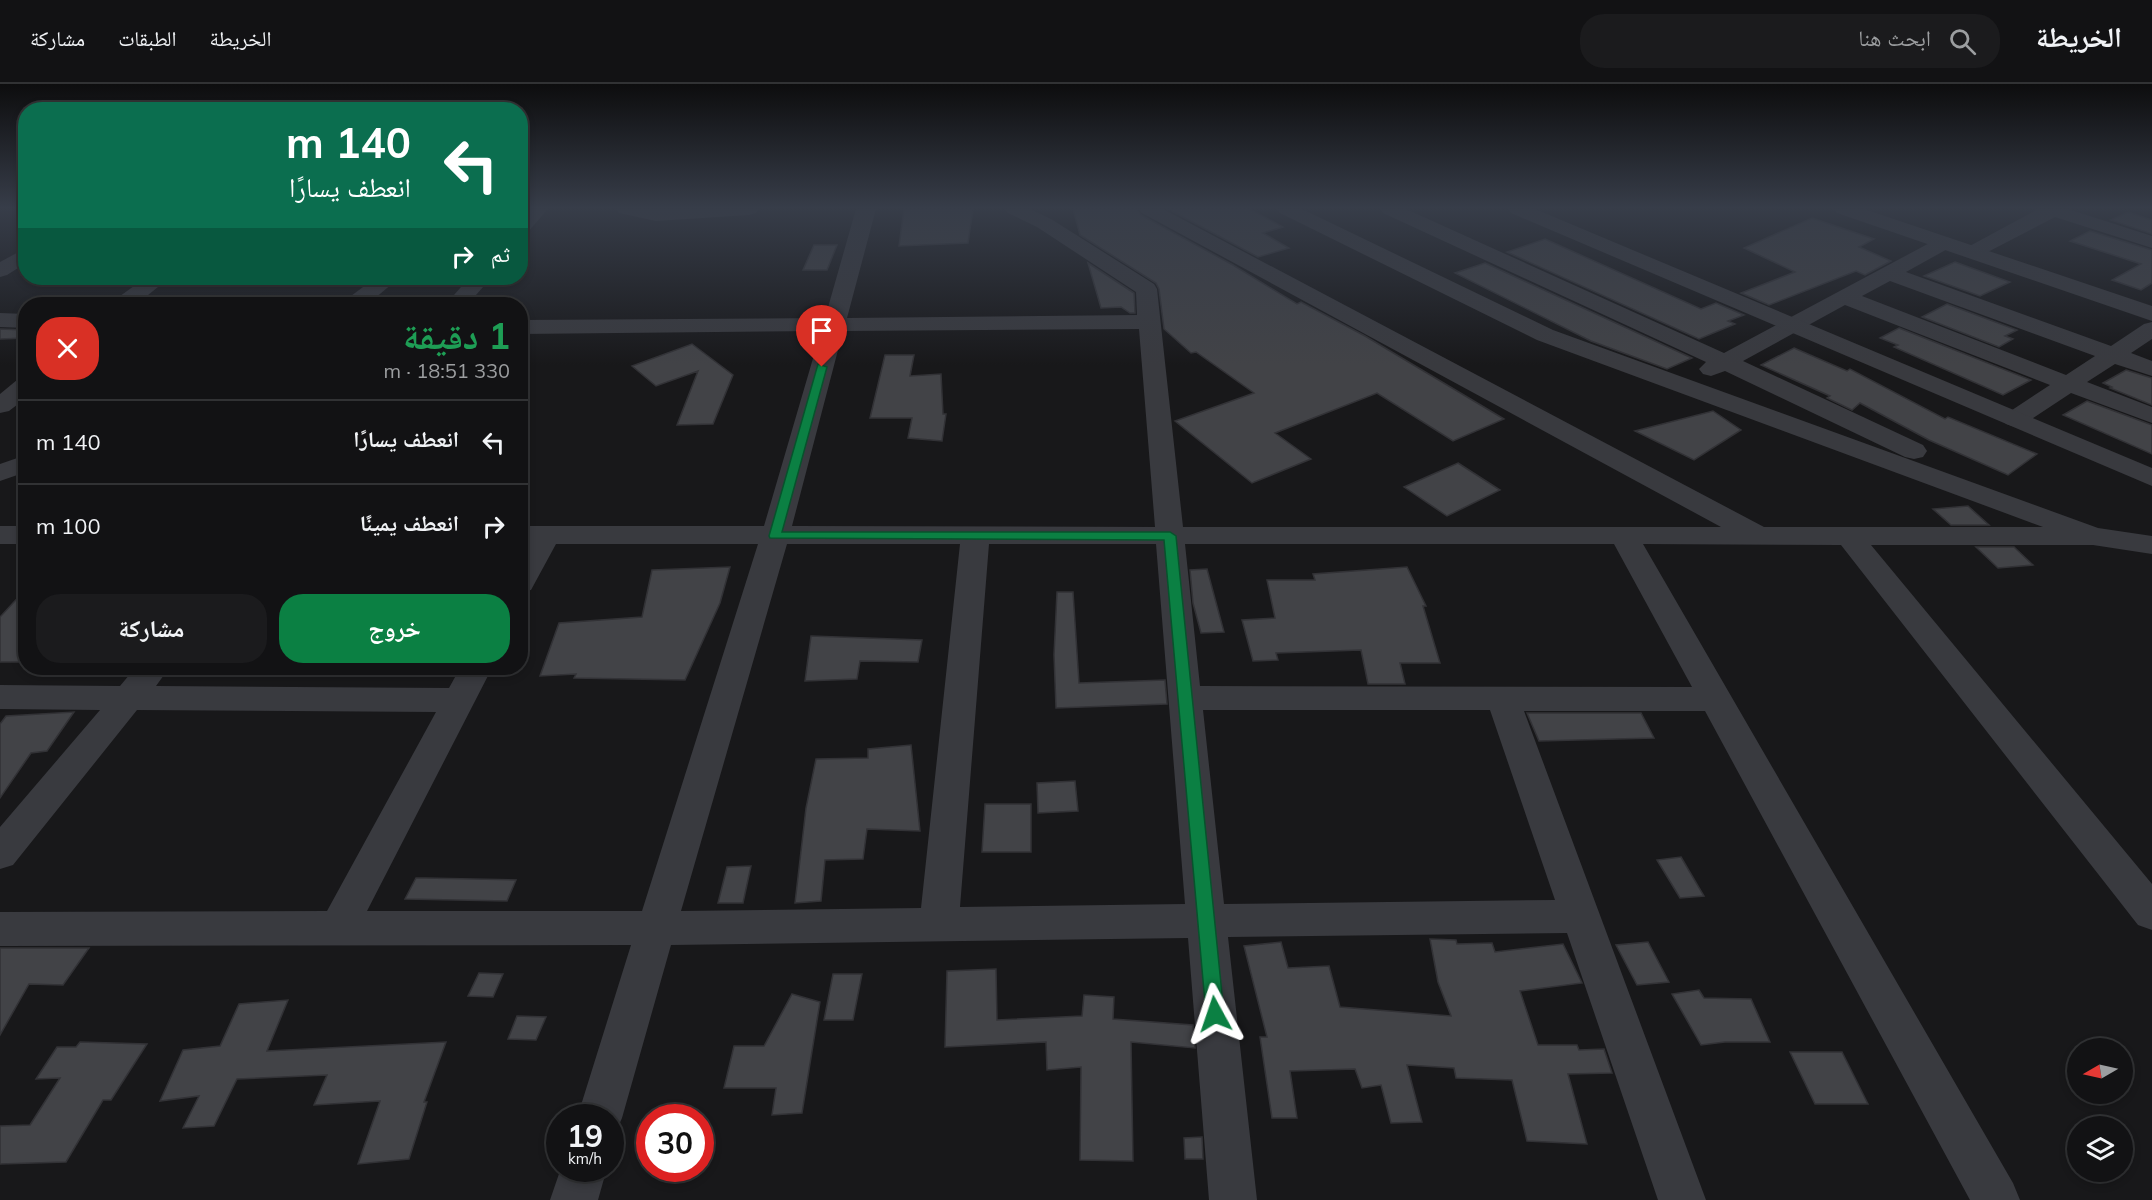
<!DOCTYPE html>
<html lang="ar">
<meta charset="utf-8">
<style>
body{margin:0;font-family:Mulish,"Noto Naskh Arabic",sans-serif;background:#1b1b1d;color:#f1f3f6;direction:rtl;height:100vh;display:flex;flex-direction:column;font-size:22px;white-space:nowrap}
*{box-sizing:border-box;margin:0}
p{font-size:20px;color:#9c9ea0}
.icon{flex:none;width:33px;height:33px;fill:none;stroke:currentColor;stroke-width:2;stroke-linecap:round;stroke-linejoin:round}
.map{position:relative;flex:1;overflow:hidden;direction:ltr}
.panel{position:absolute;left:18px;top:213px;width:510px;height:378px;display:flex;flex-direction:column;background:#121214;border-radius:24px;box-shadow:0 3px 9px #0003,0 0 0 2px #313234;direction:rtl}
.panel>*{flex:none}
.top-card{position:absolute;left:18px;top:18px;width:510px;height:183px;border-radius:24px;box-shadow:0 3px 9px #0003,0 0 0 2px #313234;direction:rtl;background:#0b6e4f;color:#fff;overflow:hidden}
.needle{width:39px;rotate:261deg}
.buttons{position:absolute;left:2067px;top:954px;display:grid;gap:12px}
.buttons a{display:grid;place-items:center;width:66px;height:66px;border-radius:50%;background:#121214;box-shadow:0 3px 9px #0003,0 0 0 2px #313234;font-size:30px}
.speed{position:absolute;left:546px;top:1020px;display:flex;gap:12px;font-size:30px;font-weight:700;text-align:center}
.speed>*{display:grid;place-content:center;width:78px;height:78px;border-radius:50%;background:#121214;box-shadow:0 3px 9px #0003,0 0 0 2px #313234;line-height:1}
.speed small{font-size:15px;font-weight:400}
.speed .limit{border:9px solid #d22;background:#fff;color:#111}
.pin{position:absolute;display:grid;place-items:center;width:51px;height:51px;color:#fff;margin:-62px -26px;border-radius:50% 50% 50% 0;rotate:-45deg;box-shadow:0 0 6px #0007}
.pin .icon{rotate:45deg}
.me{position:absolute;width:66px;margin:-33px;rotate:355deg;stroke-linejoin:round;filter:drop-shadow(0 0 4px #0008)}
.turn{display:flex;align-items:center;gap:21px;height:126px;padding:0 18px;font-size:27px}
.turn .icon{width:78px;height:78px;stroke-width:2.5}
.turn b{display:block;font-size:42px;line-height:51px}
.then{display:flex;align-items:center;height:57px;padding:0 18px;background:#0003;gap:12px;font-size:22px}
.round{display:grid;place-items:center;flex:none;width:63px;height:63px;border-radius:24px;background:#1b1b1d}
.summary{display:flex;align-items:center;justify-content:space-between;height:102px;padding:0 18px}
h1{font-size:36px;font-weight:700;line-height:45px;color:#1e9e55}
.cta{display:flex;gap:12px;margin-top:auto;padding:12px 18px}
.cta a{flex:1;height:69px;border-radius:24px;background:#0b8043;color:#fff;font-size:24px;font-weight:700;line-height:69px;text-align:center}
.cta a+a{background:#1b1b1d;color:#f1f3f6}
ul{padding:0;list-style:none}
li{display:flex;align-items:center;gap:18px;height:84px;padding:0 18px;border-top:2px solid #313234}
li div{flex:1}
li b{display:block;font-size:22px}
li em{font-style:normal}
header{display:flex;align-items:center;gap:36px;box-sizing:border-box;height:84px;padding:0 30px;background:#121214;border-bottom:2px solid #313234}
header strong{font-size:28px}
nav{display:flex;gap:33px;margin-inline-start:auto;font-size:21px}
.search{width:420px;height:54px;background:#1b1b1d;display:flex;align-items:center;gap:15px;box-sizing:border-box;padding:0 21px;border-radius:24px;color:#9c9ea0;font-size:22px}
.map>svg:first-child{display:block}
.building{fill:#424347;stroke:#323236;stroke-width:1.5}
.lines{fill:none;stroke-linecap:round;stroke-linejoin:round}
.minor{fill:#393a3f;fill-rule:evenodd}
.tertiary{fill:#393a3f;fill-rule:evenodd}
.route{fill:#0b8043;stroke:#07532c;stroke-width:1.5}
</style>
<header>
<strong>الخريطة</strong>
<div class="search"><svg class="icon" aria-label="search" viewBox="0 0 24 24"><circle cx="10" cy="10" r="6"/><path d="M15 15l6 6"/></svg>ابحث هنا</div>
<nav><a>الخريطة</a><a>الطبقات</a><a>مشاركة</a></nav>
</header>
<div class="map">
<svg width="2152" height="1116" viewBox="0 0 2152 1116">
<rect width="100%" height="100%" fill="#18181a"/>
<path class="building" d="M904,125h69l-5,34 -69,3z
M1073,125h64l4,6 92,50 64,39 4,-2 64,34 139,83 -51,22 -76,-48 -102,40 36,26 -59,24 -77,-62 79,-28 -58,-41 -5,1 -27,-24 -5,-40 -3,-6 -76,-48z
M1168,125h82l33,18 -20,6 26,15 -31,9z
M2128,128l24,8v14l-41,-14z
M1812,134l62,21 -15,8 32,14 -26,14 -9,-4 -87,34 -28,-12 54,-21 -51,-24z
M2090,147l62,19v33l-11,7 -29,-10 29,-16 -71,-23z
M1545,155l156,70 15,-6 28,12 -16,6 7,3 -36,15 -192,-87z
M814,161h23l-10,25h-24z
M1955,178l55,20 -30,14 -56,-20z
M1088,179l46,30 1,20h-5l-9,-6 -20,1z
M1485,179l207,95 -25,11 -76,-28 -136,-68z
M1947,220l70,26 -12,6 8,3 -14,8 -77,-30z
M1899,244l132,52 -28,15 -109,-48 4,-2 -18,-7z
M0,245l26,1v8l-26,1z
M692,260l41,31 -20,49 -36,1 21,-54 -42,15 -24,-20z
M1794,264l53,23 3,-2 95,50 3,-2 89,37 -29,21 -79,-35 -69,-37 -8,7 -25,-12 3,-2 -69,-31z
M885,271h29l-4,21 31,-2 2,40h3l-4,27 -34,-3 4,-20h-42z
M2126,286l26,8v27l-42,-17 2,-1 -9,-4z
M2087,317l65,24v29l-89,-39z
M1713,327l28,19 -47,30 -59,-29z
M1458,379l42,27 -53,26 -43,-29z
M1968,422l21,19h-38l-18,-16z
M1976,463h38l19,18 -35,3z
M730,483l-10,36 -35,77 -111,-2 2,-4 -36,2 19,-53 83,-6 10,-47z
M1407,483l19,39h-3l17,57h-40l5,21h-37l-7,-34 -85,3 2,7 -25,1 -11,-41 33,-2 -8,-38h48l-2,-6z
M1207,485l17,63 -23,1 -8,-30 -3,-33z
M26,505v73h-26v-45z
M1057,508h16l6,91 86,-3 2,24 -111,4 -2,-53z
M811,552l111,4 -4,22 -58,-1 -3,18 -52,2z
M74,628l-27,39 -16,2 -31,45v-74l6,-8z
M1527,629h114l13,25 -115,3z
M911,661l9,86 -53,-2 -4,30 -38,1 -4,41 -26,2 11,-95 10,-49 52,-1v-9z
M1075,697l3,30 -40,2 -1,-30z
M985,720h46v48h-49z
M1681,773l23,39 -24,2 -23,-38z
M751,782l-8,37h-25l9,-36z
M416,794h9l91,2 -9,21 -102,-2z
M1430,855l26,1 1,4 35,-1 3,9 68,-8 19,39 -62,8 18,54h39l2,5 25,-1 8,24 -44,1 19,70 -60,-3 -15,-61 -56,-2 -2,-10 -47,-3 15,57 -31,1 -10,-38 -19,3 -7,-19 -65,2 7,47h-25l-12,-81h7l-23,-91 37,-4 7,26 41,-2 11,41 111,9 -13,-34z
M1648,858l21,40 -32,3 -21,-40z
M0,864h89l-26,37 -34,-1 -29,51z
M996,885l1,51 85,-4 2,-21 30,2 -1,22 80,6 2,23 -64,-6 2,119 -53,-1 1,-93 -34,3 -1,-28 -101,5 2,-76z
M479,889l24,1 -10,23 -25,-1z
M833,890h29l-9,46h-29z
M1699,906l5,8 47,1 19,43h-45l-24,3 -29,-51z
M792,910l28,8 -18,111 -30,2 4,-27h-52l10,-42h30z
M288,916l-21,51 179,-9 -22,60h3l-18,57 -51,5 22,-63 -66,4 13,-30 -90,4 -23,47 -31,2 16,-32 -39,5 23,-51 37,-4 19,-42z
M517,932l29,1 -10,23 -28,-1z
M80,958l67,2 -36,56h-8l-37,62 -66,2v-38l30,-1 30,-47 -24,1 21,-32h19z
M1790,968h52l26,52h-53z
M1202,1053l1,22h-18l-1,-21z"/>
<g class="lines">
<path class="minor" d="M528,125h20l-21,24 -7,2v-18z
M616,125h143l-3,4 -7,2 -93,6 -37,-8z
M856,125h20l-29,109 290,-3 -1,-23 -99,-65 -29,-14 -3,-4h25l21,10 103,65 3,5 26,238h538l-579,-314 -3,-4h24l601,318h279l-506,-187 -257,-127 -3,-4h25l251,121 545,198 54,8v18l-59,-9h-222l281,339v46l-14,-5 -297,-380 -198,-1 370,639 7,17h-50l-265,-489h-181l182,489h-48l-91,-267 -339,4 29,263h-48l-21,-262 -517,7 -49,173 -7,16 -5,1v-17h-33l54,-173 -631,1v-34l327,-1 109,-199 -299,-2 -124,155 -13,4v-42l100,-117 -100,-1v-24l120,1 15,-18h34l-13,18 293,2 11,-20h32l-125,243h275l116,-367h-202l-25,46 -11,2v-37l7,-11h-7v-18h244l57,-195 -301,3v-14l305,-2zM1139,245l16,198 -363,-1 51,-195zM787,460h173l-39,364 -240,3zM989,460h167l29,360 -225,3zM1185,460h429l78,143 -492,-1zM1203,626h287l65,190 -331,4z
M1380,125h26l318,144 213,-114h14l3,4 -3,4 -45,25 205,74 33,-22 8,-2v17l-21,14 21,8v15l-37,-12 -28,18 65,25v16l-81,-30 -47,31 -9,3 -9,-3 -4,-5 4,-5 44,-29 -205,-80 -102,56 180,84 4,6 -4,6 -9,2 -9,-2 -180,-86 -14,5 -8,-2 -4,-5 7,-7 -323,-149zM1890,197l205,75 -29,19 -204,-79z
M2038,125h30l84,27v12l-97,-31 -75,39h-14l-3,-4 3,-4z
M26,164v15l-19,12 -7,2v-15z
M145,194h24l-32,26h-24l3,-5z
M375,194h24l-31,26h-24l3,-5z
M469,194h22l-23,26h-22z
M0,229l26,1v14l-26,-1z
M26,294v20l-17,13 -9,2v-19l17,-14z
M26,371v17l-26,9v-17z
M0,442h26v18h-26z
M561,1084h46l-9,32h-48z"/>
<path class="tertiary" d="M1508,125h27l617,259v18l-641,-273z
M1834,125h30l288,97v15l-315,-108z"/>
</g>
<linearGradient id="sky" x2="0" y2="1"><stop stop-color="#0d0d0e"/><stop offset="0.44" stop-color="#373d49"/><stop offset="1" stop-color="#373d49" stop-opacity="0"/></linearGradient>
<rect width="2152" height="281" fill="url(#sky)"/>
<path class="route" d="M818,280l9,3 -45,165h388l6,4 48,478 -2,6 -7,2 -6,-2 -3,-6 -42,-474 -394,-2 -1,-2z"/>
</svg>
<div class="buttons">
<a><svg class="needle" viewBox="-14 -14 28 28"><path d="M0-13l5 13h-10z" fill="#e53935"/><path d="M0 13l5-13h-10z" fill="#9c9ea0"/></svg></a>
<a><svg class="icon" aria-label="layers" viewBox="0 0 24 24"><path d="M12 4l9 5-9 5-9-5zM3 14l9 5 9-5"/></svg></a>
</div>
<div class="speed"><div>19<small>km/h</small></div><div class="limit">30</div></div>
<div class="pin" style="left:822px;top:283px;background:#d93025"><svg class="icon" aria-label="arrive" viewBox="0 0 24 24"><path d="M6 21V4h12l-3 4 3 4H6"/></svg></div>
<svg class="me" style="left:1215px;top:930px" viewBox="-20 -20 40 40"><path d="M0-17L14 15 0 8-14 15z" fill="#0b8043" stroke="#fff" stroke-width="4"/></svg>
<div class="top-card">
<div class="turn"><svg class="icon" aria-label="left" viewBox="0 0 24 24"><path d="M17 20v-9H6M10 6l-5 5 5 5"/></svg><div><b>140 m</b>انعطف يسارًا</div></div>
<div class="then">ثم<svg class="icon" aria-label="right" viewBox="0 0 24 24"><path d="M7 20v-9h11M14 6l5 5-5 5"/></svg></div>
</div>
<section class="panel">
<div class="summary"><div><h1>1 دقيقة</h1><p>330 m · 18:51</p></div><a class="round" style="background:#d93025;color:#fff"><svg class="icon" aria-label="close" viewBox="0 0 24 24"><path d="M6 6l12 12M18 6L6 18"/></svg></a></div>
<ul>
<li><svg class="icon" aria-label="left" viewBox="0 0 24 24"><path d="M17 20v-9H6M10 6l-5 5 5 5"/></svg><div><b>انعطف يسارًا</b></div><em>140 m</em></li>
<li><svg class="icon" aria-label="right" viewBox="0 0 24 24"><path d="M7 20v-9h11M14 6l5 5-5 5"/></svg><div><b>انعطف يمينًا</b></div><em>100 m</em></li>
</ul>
<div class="cta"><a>خروج</a><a>مشاركة</a></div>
</section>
</div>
